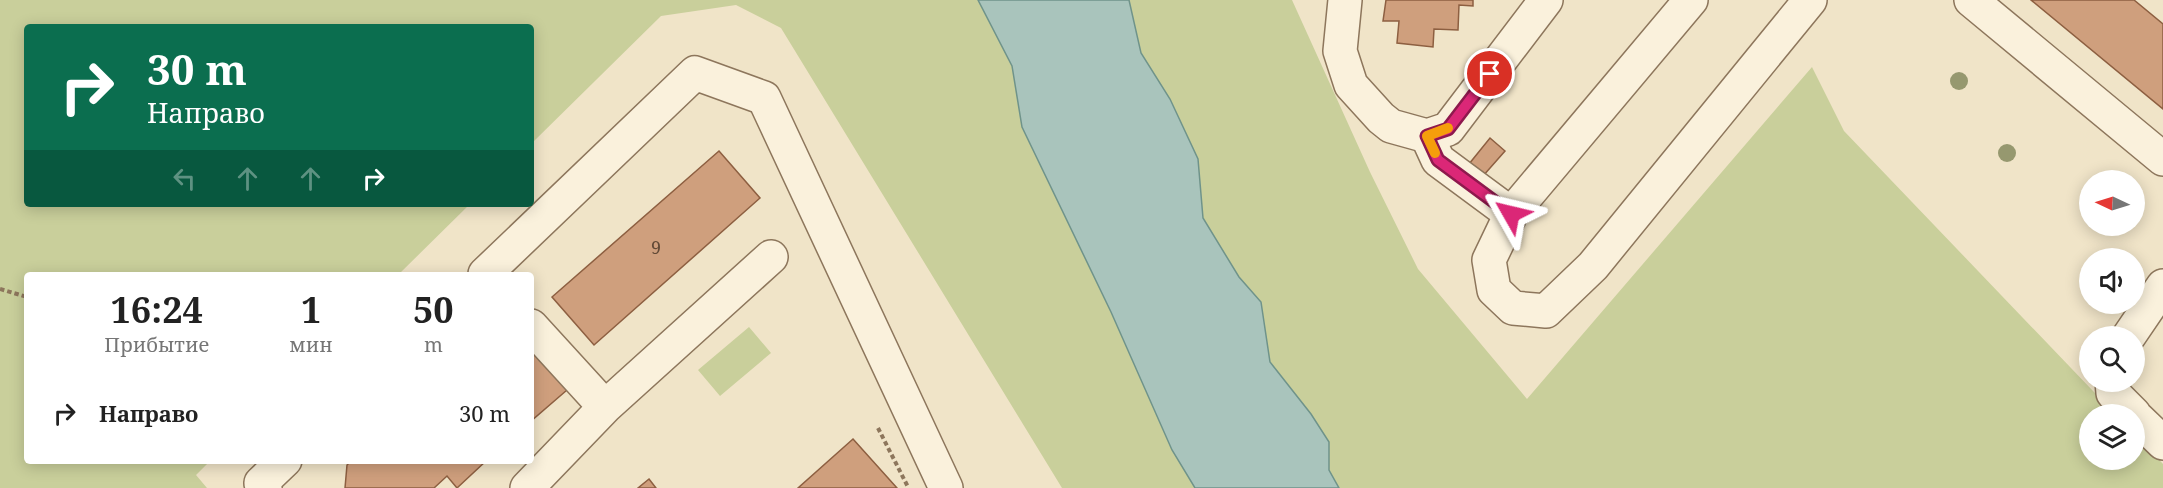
<!DOCTYPE html>
<html lang="ru">
<meta charset="utf-8">
<style>
body{margin:0;font-family:"Noto Serif",serif;background:#f6f6f6;color:#222;height:100vh;display:flex;flex-direction:column;font-size:22px;white-space:nowrap}
*{box-sizing:border-box;margin:0}
p{font-size:20px;color:#767676}
.icon{flex:none;width:33px;height:33px;fill:none;stroke:currentColor;stroke-width:2;stroke-linecap:round;stroke-linejoin:round}
.map{position:relative;flex:1;overflow:hidden}
.side{position:absolute;left:24px;top:272px;width:510px;height:192px;display:flex;flex-direction:column;background:#fff;border-radius:6px;box-shadow:0 3px 15px #0003}
.side>*{flex:none}
.top-card{position:absolute;left:24px;top:24px;width:510px;height:183px;border-radius:6px;box-shadow:0 3px 15px #0003;background:#0b6e4f;color:#fff;overflow:hidden}
.needle{width:39px;rotate:274deg}
.controls{position:absolute;left:2079px;top:170px;display:grid;gap:12px}
.controls a{display:grid;place-items:center;width:66px;height:66px;border-radius:50%;background:#fff;box-shadow:0 3px 15px #0003;font-size:30px}
.pin{position:absolute;display:grid;place-items:center;width:51px;height:51px;color:#fff;margin:-26px;border:3px solid #fff;border-radius:50%;box-shadow:0 2px 6px #0007}
.me{position:absolute;width:66px;margin:-33px;rotate:307deg;stroke-linejoin:round;filter:drop-shadow(0 0 4px #0008)}
.turn{display:flex;align-items:center;gap:21px;height:126px;padding:0 24px;font-size:27px}
.turn .icon{width:78px;height:78px;stroke-width:2.5}
.turn b{display:block;font-size:42px;line-height:51px}
.lanes{display:flex;align-items:center;height:57px;padding:0 24px;background:#0003;justify-content:center;gap:30px;direction:ltr}
.lanes .off{opacity:.35}
.eta{display:flex;justify-content:space-evenly;align-items:center;height:102px;text-align:center}
.eta b{font-size:36px;font-weight:700;line-height:42px}
ul{padding:0;list-style:none}
li{display:flex;align-items:center;gap:18px;height:78px;padding:0 24px}
li div{flex:1}
li b{display:block;font-size:22px}
li em{font-style:normal}
.map>svg:first-child{display:block}
.green{fill:#c9cf9b}
.water{fill:#a9c4bc;stroke:#6f938a;stroke-width:1.5}
.building{fill:#cf9f7d;stroke:#8d5f41;stroke-width:1.5}
.lines{fill:none;stroke-linecap:round;stroke-linejoin:round}
.minor-casing{stroke:#8d765c;stroke-width:36}
.path{stroke:#8d765c;stroke-width:4;stroke-dasharray:4.5 3;stroke-linecap:butt}
.minor{stroke:#faf1dc;stroke-width:33}
.tree{fill:#96986f}
.route-casing{stroke:#8e194d;stroke-width:15}
.route{stroke:#db2777;stroke-width:10}
.slow{stroke:#f59e0b;stroke-width:10}
.labels{text-anchor:middle;stroke-width:4.5;stroke-linejoin:round;paint-order:stroke}
.number-label{font-size:18px;fill:#624a37}
</style>
<div class="map">
<svg width="2163" height="488" viewBox="0 0 2163 488">
<rect width="100%" height="100%" fill="#f0e4c8"/>
<path class="green" d="M0,0h978l34,66 10,61 89,185 61,138 23,38h-133l-281,-460 -45,-23 -75,11 -130,128v-117h-504v177h443l-71,70h-372v186l183,1 -14,14 11,13h-207z
M1129,0h163l78,172 48,97 109,130 285,-332 32,64 271,283h-25v45h44l1,-25 28,30v24h-824l-10,-18v-28l-18,-28 -41,-52 -9,-60 -22,-25 -36,-59 -5,-59 -28,-60 -29,-46z
M749,327l22,26 -51,43 -22,-26z"/>
<path class="water" d="M978,0h151l12,53 29,46 28,60 5,59 36,59 22,25 9,60 41,52 18,28v28l10,18h-144l-23,-38 -61,-138 -89,-185 -10,-61z"/>
<path class="building" d="M1386,0h87v6l-14,-1 -1,25 -24,-1 -1,18 -36,-4 2,-22h-16z
M2031,0h103l29,24v85z
M1490,138l15,13 -22,25 -14,-12z
M719,151l41,47 -166,147 -42,-48z
M531,350l36,40 -36,31z
M853,439l44,49h-99z
M352,460h135l-30,28 -10,-12 -13,12h-89l2,-23z
M649,479l7,9h-18z"/>
<g class="lines">
<defs>
<path id="minor" d="M1345,0l-5,51 11,34 30,33 10,8 36,10 21,-7 98,-129
M1691,0l-180,214 -22,46 5,30 19,18 33,3 47,-45 217,-266
M1971,0l192,159
M1427,136l11,24 73,54
M485,274l210,-201 69,25 182,390
M531,326l74,81
M2129,336l34,-50
M2112,381l1,12 21,21
M2134,415l29,28
M265,488l-4,-5 24,-23
M527,488l78,-81 166,-150"/>
</defs>
<use href="#minor" class="minor-casing"/>
<path class="path" d="M0,289l27,8
M878,428l30,59"/>
<use href="#minor" class="minor"/>
</g>
<g class="tree">
<circle cx="1959" cy="81" r="9"/>
<circle cx="2007" cy="153" r="9"/>
</g>
<g class="lines">
<defs>
<path id="route" d="M1490,74l-42,55 -21,7 11,24 73,54"/>
</defs>
<use href="#route" class="route-casing"/>
<use href="#route" class="route"/>
<path class="slow" d="M1435,153l-8,-17 21,-8"/>
</g>
<g class="labels">
<g class="number-label">
<text x="656" y="254">9</text>
</g>
</g>
</svg>
<div class="controls">
<a><svg class="needle" viewBox="-14 -14 28 28"><path d="M0-13l5 13h-10z" fill="#e53935"/><path d="M0 13l5-13h-10z" fill="#767676"/></svg></a>
<a><svg class="icon" aria-label="sound" viewBox="0 0 24 24"><path d="M4 9h4l5-4v14l-5-4H4zM17 9q2 3 0 6"/></svg></a>
<a><svg class="icon" aria-label="search" viewBox="0 0 24 24"><circle cx="10" cy="10" r="6"/><path d="M15 15l6 6"/></svg></a>
<a><svg class="icon" aria-label="layers" viewBox="0 0 24 24"><path d="M12 4l9 5-9 5-9-5zM3 14l9 5 9-5"/></svg></a>
</div>
<div class="pin" style="left:1490px;top:74px;background:#d93025"><svg class="icon" aria-label="arrive" viewBox="0 0 24 24"><path d="M6 21V4h12l-3 4 3 4H6"/></svg></div>
<svg class="me" style="left:1511px;top:214px" viewBox="-20 -20 40 40"><path d="M0-17L14 15 0 8-14 15z" fill="#db2777" stroke="#fff" stroke-width="4"/></svg>
<div class="top-card">
<div class="turn"><svg class="icon" aria-label="right" viewBox="0 0 24 24"><path d="M7 20v-9h11M14 6l5 5-5 5"/></svg><div><b>30 m</b>Направо</div></div>
<div class="lanes"><svg class="icon off" aria-label="left" viewBox="0 0 24 24"><path d="M17 20v-9H6M10 6l-5 5 5 5"/></svg><svg class="icon off" aria-label="ahead" viewBox="0 0 24 24"><path d="M12 20V5M6 11l6-6 6 6"/></svg><svg class="icon off" aria-label="ahead" viewBox="0 0 24 24"><path d="M12 20V5M6 11l6-6 6 6"/></svg><svg class="icon" aria-label="right" viewBox="0 0 24 24"><path d="M7 20v-9h11M14 6l5 5-5 5"/></svg></div>
</div>
<section class="side">
<div class="eta">
<div><b>16:24</b><p>Прибытие</p></div>
<div><b>1</b><p>мин</p></div>
<div><b>50</b><p>m</p></div>
</div>
<ul>
<li><svg class="icon" aria-label="right" viewBox="0 0 24 24"><path d="M7 20v-9h11M14 6l5 5-5 5"/></svg><div><b>Направо</b></div><em>30 m</em></li>
</ul>
</section>
</div>
